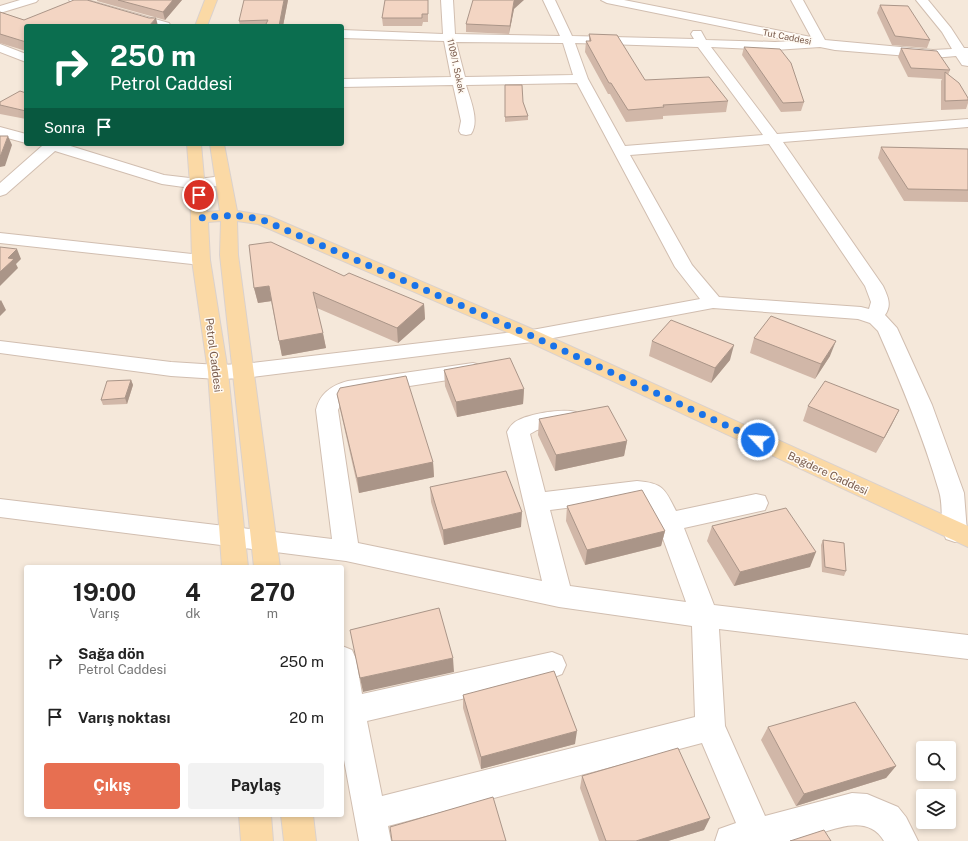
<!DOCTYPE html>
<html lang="tr">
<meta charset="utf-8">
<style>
body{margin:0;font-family:"Public Sans",sans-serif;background:#f2f2f2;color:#222;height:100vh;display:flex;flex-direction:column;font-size:15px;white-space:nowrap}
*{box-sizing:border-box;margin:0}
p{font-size:13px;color:#767676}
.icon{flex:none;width:22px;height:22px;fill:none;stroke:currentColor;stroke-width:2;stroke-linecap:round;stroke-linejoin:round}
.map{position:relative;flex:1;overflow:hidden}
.details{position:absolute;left:24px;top:565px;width:320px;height:252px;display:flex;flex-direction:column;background:#fff;border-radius:4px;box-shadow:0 2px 6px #0003}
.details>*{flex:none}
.hud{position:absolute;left:24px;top:24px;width:320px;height:122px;border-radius:4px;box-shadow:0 2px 6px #0003;background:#0b6e4f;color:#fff;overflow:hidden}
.tools{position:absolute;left:916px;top:741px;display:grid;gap:8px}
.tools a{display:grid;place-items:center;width:40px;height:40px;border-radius:4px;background:#fff;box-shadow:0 2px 6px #0003;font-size:20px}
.pin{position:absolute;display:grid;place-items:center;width:34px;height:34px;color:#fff;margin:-17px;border:2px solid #fff;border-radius:50%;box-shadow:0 1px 4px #0007}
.me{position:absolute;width:44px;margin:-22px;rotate:295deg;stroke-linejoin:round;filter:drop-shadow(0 0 3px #0008)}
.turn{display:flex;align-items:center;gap:14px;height:84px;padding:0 20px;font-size:18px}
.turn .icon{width:52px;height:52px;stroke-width:2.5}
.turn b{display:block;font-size:28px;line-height:34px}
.then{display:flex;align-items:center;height:38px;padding:0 20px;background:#0003;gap:8px;font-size:15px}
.eta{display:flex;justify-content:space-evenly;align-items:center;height:68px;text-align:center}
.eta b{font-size:24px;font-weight:700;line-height:28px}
.cta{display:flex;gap:8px;margin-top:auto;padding:8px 20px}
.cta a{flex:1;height:46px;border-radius:4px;background:#e76f51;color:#fff;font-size:16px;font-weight:700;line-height:46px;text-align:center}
.cta a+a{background:#f2f2f2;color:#222}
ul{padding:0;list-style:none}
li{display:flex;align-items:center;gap:12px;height:56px;padding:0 20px}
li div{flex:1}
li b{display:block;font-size:15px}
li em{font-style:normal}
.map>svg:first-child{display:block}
.residential{fill:#f5e8da;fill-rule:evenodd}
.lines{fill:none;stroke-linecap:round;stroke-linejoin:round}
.minor-casing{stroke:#d1beb0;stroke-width:2}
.major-casing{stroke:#dad1cd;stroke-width:2}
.minor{fill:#fff;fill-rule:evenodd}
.major{fill:#fbd9a5;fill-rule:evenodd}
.wall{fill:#d1b7a8}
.shaded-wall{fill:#aa9588}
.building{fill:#f3d5c3;stroke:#aa9588}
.route{stroke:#1a73e8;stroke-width:7;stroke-dasharray:0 12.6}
.labels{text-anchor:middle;stroke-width:3;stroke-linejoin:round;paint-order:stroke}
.far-street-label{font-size:9px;fill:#7a5c4d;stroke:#fffaf3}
.street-label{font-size:11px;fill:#7a5c4d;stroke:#fffaf3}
</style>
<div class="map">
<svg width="968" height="841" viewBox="0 0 968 841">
<rect width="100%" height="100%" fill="#fdf6ec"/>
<path class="residential" d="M0,0h968v841h-968zM26,26h316v118h-316zM26,567h316v248h-316zM923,748h26v26h-26zM923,796h26v26h-26z"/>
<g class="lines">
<defs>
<path id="minor" d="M20,0h18l-2,2 -36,11v-7z
M69,0h18l82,23 2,3h-19l-81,-24z
M441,0h12l2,34 105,2 -17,-36h12l17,36 122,3 -3,-5 2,-3h8l5,9 69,2 18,-1 -186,-38 -6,-3h23l187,37 -20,-37h12l22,40 108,10 19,-1 -10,-17 -26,-32h12l23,28 13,20h4v18l-6,-1 -6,-9 -23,2 -98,-8 -15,-3 -45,3 -64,-3 66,87 191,-15v8l-185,15 100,144c5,11 9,19 2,29l12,13 35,77 32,88 3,39 -3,7 -9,3 -9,-3c-7,-15 -2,-32 -7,-48 -16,-55 -38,-108 -61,-160l-8,-8 -12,-4 -145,-11 -181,34 -288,36 -26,1 -47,-3 -171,-23v-12l171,21 47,3 26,-1 288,-34 168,-31 -25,-32 -98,-184 -111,2c4,14 14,36 5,49l-5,1 -5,-1 -2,-3 2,-10 -8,-36 -111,2v-8l109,-2 -7,-36 -102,-3v-8l101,4zM456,42l107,1 10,32 -108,2zM575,43l123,4 65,88 -138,11 -37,-67zM769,144l96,142 6,16 -2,7 -8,-2 -142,-10 -27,-32 -62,-110z
M0,44l26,10v8l-26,-10z
M0,127l26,7v9l-26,-7z
M41,144h23l100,31 34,4 25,-3 6,2 2,3 -2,3 -31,5 -36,-5 -107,-33 -49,43 -6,2v-13l42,-37z
M0,233l201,22 6,1 3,4 -3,4 -6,1 -201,-22z
M473,363l7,2 3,5 -3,5 -128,20 -10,6 -4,9 20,133 184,38 -35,-149c2,-4 4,-7 8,-10 12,-8 47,-14 61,-10l3,5 -3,5 -39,8 -7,4 15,58 92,-11c26,2 28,8 39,30l80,-17 9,2 3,7 -3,7 -81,18 30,77 254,30v24l-249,-30 6,97 40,90 87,-23 15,1 31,13 8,10 12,24h-34c-20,-34 -64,-3 -93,0 -25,0 -51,0 -76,0l4,-12 17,-6 -34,-80 -314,83 3,15h-32l-17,-92v-103l10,4 4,9 6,35 190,-42 10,4 4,9 -4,9 -10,4 -185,43 15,75 313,-79 -3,-91 -133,-19 -213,-46 -346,-44v-18l332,40 -16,-129c4,-17 16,-25 32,-29zM637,499l6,1 5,3 9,19 29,80 -116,-16 -20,-76z"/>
<path id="major" d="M205,0h12l-10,26h-12z
M187,144h14l6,68 13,-1 -10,-67h14l13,67 32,5 270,116 429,194v21l-443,-207 -267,-116 -21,-3 1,34 42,312h-26l-34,-312 1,-34 -13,1 2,38 18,112 20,195h-26l-14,-195 -16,-112 -2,-76z
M239,815h32l2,26h-32z
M281,815h32l3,26h-32z"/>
</defs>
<use href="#minor" class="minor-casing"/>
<use href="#major" class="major-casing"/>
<use href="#minor" class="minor"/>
<use href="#major" class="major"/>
</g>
<path class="wall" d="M97,0h85l-17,20 -68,-19z
M288,0l-5,26h-43l-1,-5z
M428,0v22h-5l-1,4h-39l-1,-8z
M880,5l50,35 -3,8 -35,-3 -15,-32z
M514,9l-5,25 -43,-2v-8z
M0,12l24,8 2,6v25l-26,-8z
M589,34l56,46 83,21 -2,11 -63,4v3l-37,3 -16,-28h-2l-23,-42 1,-11h3z
M744,47l60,55 -3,9 -20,1 -39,-57z
M901,48l49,22 -2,5 20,23v5l-2,6 -25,1v-29l1,-2 -34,-2 -10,-20z
M505,85l18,17 5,14v4l-23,2z
M26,93v26l-26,-5v-12z
M881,147l87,2v53l-64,-1 -26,-43z
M344,276l80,28 1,15 -27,24 -81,-35 9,40 -44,8 -11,-55 -13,2 -4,-15z
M754,338l76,18 -15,23 -65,-26z
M652,341l78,19 -19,23 -62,-27z
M444,370l80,19 -1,15 -66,13 -12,-31z
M131,380l2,5 -6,19 -24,1 -2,-5z
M337,394l96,68 1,15 -75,16 -19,-84z
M808,406l91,4 -8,16 -15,27 -73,-32z
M539,419l88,22 -3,15 -69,15 -17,-36z
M430,487l91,40 -77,18 -13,-43z
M567,506l98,25 -4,15 -76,19 -19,-44z
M712,526l98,41 -76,19 -27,-45z
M823,540l23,31 -2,5 -22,-4 -1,-27z
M463,695l112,49 -94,25 -18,-61z
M768,727l128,39 -10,12 -90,28 -35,-66z
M582,776l122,54 -36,11h-69l-19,-53z"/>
<path class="shaded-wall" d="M173,0h9l-17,20 -2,-8z
M284,0h4l-5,26h-4z
M515,0h9l-10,9 -5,25 1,-8 4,-25z
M156,18l2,8h-9z
M8,136l4,9 -7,21 -5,1v-10z
M17,249l4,10 -5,5 2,4 -18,18v-14l8,-14z
M269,286l3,15 -14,2 -4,-15z
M1,300l5,10 -6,6v-15z
M424,304l1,15 -27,24 -1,-15z
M323,333l3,15 -44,8 -3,-15z
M836,341l-6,15 -15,23 6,-15z
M734,345l-4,15 -19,23 4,-15z
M131,380l2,5 -6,19 -2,-6z
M524,389l-1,15 -66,13 -1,-15z
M899,410l-8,16 -15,27 8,-15z
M627,441l-3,15 -69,15 1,-16z
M433,462l1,15 -75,16 -2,-15z
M522,512l-1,15 -77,18 -1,-15z
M665,531l-4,15 -76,19 2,-15z
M816,552l-6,15 -76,19 6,-14z
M453,658l1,14 -91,20 -3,-14z
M577,731l-2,13 -94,25v-12z
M896,766l-10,12 -90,28 8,-12z
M710,818l-6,12 -36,11h-32z"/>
<path class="building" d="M74,0h13l62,18h7l-7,8h-123v16l-26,-8v-22l24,8z
M118,0h55l-10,12z
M244,0h40l-5,26h-14l3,-6 -29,1z
M385,0h43v14h-6v4h-40z
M473,0h42l-1,1 -4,25 -44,-2z
M880,5l28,1 22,34 -35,-4z
M589,34l28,1 28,45 64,-3 19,24 -65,4 1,2 -36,3 -17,-27h-2l-23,-42h5z
M744,47l36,2 11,14 13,39 -21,1z
M901,48l36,3 13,19 -39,-2z
M945,72l14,11 9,15v2l-23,1z
M505,85h17l1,17 5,14 -23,1z
M20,91l6,2v18l-26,-6v-3z
M0,136h8l-8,21z
M881,147l87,2v41l-60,-1z
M271,242l73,34 5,-3 75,31 -27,24 -84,-36 10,41 -44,8 -10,-55 -15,2 -5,-43z
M0,247l17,2 -9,9 6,1 -14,13z
M771,316l65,25 -15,23 -67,-26z
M671,320l63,25 -19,23 -63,-27z
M510,358l14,31 -68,13 -12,-32z
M406,376l27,86 -76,16 -20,-84 3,-6z
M131,380l-6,18 -24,2 6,-19z
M825,381l74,29 -15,28 -76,-32z
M608,406l19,35 -71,14 -17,-36z
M506,471l16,41 -79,18 -13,-43z
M642,490l23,41 -78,19 -20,-44z
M786,508l30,44 -76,20 -28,-46z
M823,540l21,3 2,28 -21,-4z
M439,608l14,50 -93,20 -10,-48z
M554,671l23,60 -96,26 -18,-62z
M855,702l41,64 -92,28 -36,-67z
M678,748l32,70 -74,23h-30l-24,-65z
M493,797l13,44h-114l-2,-14z
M824,830l7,11h-41z"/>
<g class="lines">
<path class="route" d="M199,195l1,23c25,-3 37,-4 63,2l269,116 226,104"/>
</g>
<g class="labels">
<g class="far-street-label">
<text transform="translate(787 37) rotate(11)" y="3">Tut Caddesi</text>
<text transform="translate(456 66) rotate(78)" y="3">1109/1. Sokak</text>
</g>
<g class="street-label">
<text transform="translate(214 355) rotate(83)" y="4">Petrol Caddesi</text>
<text transform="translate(828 473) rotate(25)" y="4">Bağdere Caddesi</text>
</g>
</g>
</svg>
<div class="tools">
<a><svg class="icon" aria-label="search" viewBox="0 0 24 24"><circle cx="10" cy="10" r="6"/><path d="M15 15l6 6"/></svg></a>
<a><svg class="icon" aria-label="layers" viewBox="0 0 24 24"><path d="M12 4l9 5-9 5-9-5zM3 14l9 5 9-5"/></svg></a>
</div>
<div class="pin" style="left:199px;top:195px;background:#d93025"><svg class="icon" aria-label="arrive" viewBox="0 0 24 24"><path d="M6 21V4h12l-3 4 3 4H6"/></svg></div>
<svg class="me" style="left:758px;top:440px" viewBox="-20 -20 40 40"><circle r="17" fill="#1a73e8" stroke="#fff" stroke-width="3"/><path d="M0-11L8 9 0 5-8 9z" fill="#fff"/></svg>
<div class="hud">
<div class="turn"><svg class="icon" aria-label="right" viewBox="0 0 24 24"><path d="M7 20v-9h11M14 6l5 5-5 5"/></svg><div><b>250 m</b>Petrol Caddesi</div></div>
<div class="then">Sonra<svg class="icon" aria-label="arrive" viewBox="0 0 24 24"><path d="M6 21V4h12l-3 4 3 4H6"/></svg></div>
</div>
<section class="details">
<div class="eta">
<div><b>19:00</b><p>Varış</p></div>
<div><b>4</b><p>dk</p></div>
<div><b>270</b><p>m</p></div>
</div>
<ul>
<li><svg class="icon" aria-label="right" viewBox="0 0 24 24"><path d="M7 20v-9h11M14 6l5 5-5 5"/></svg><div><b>Sağa dön</b><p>Petrol Caddesi</p></div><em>250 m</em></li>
<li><svg class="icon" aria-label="arrive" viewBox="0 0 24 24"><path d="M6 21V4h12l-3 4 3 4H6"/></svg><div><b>Varış noktası</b></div><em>20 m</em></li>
</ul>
<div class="cta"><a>Çıkış</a><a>Paylaş</a></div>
</section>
</div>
